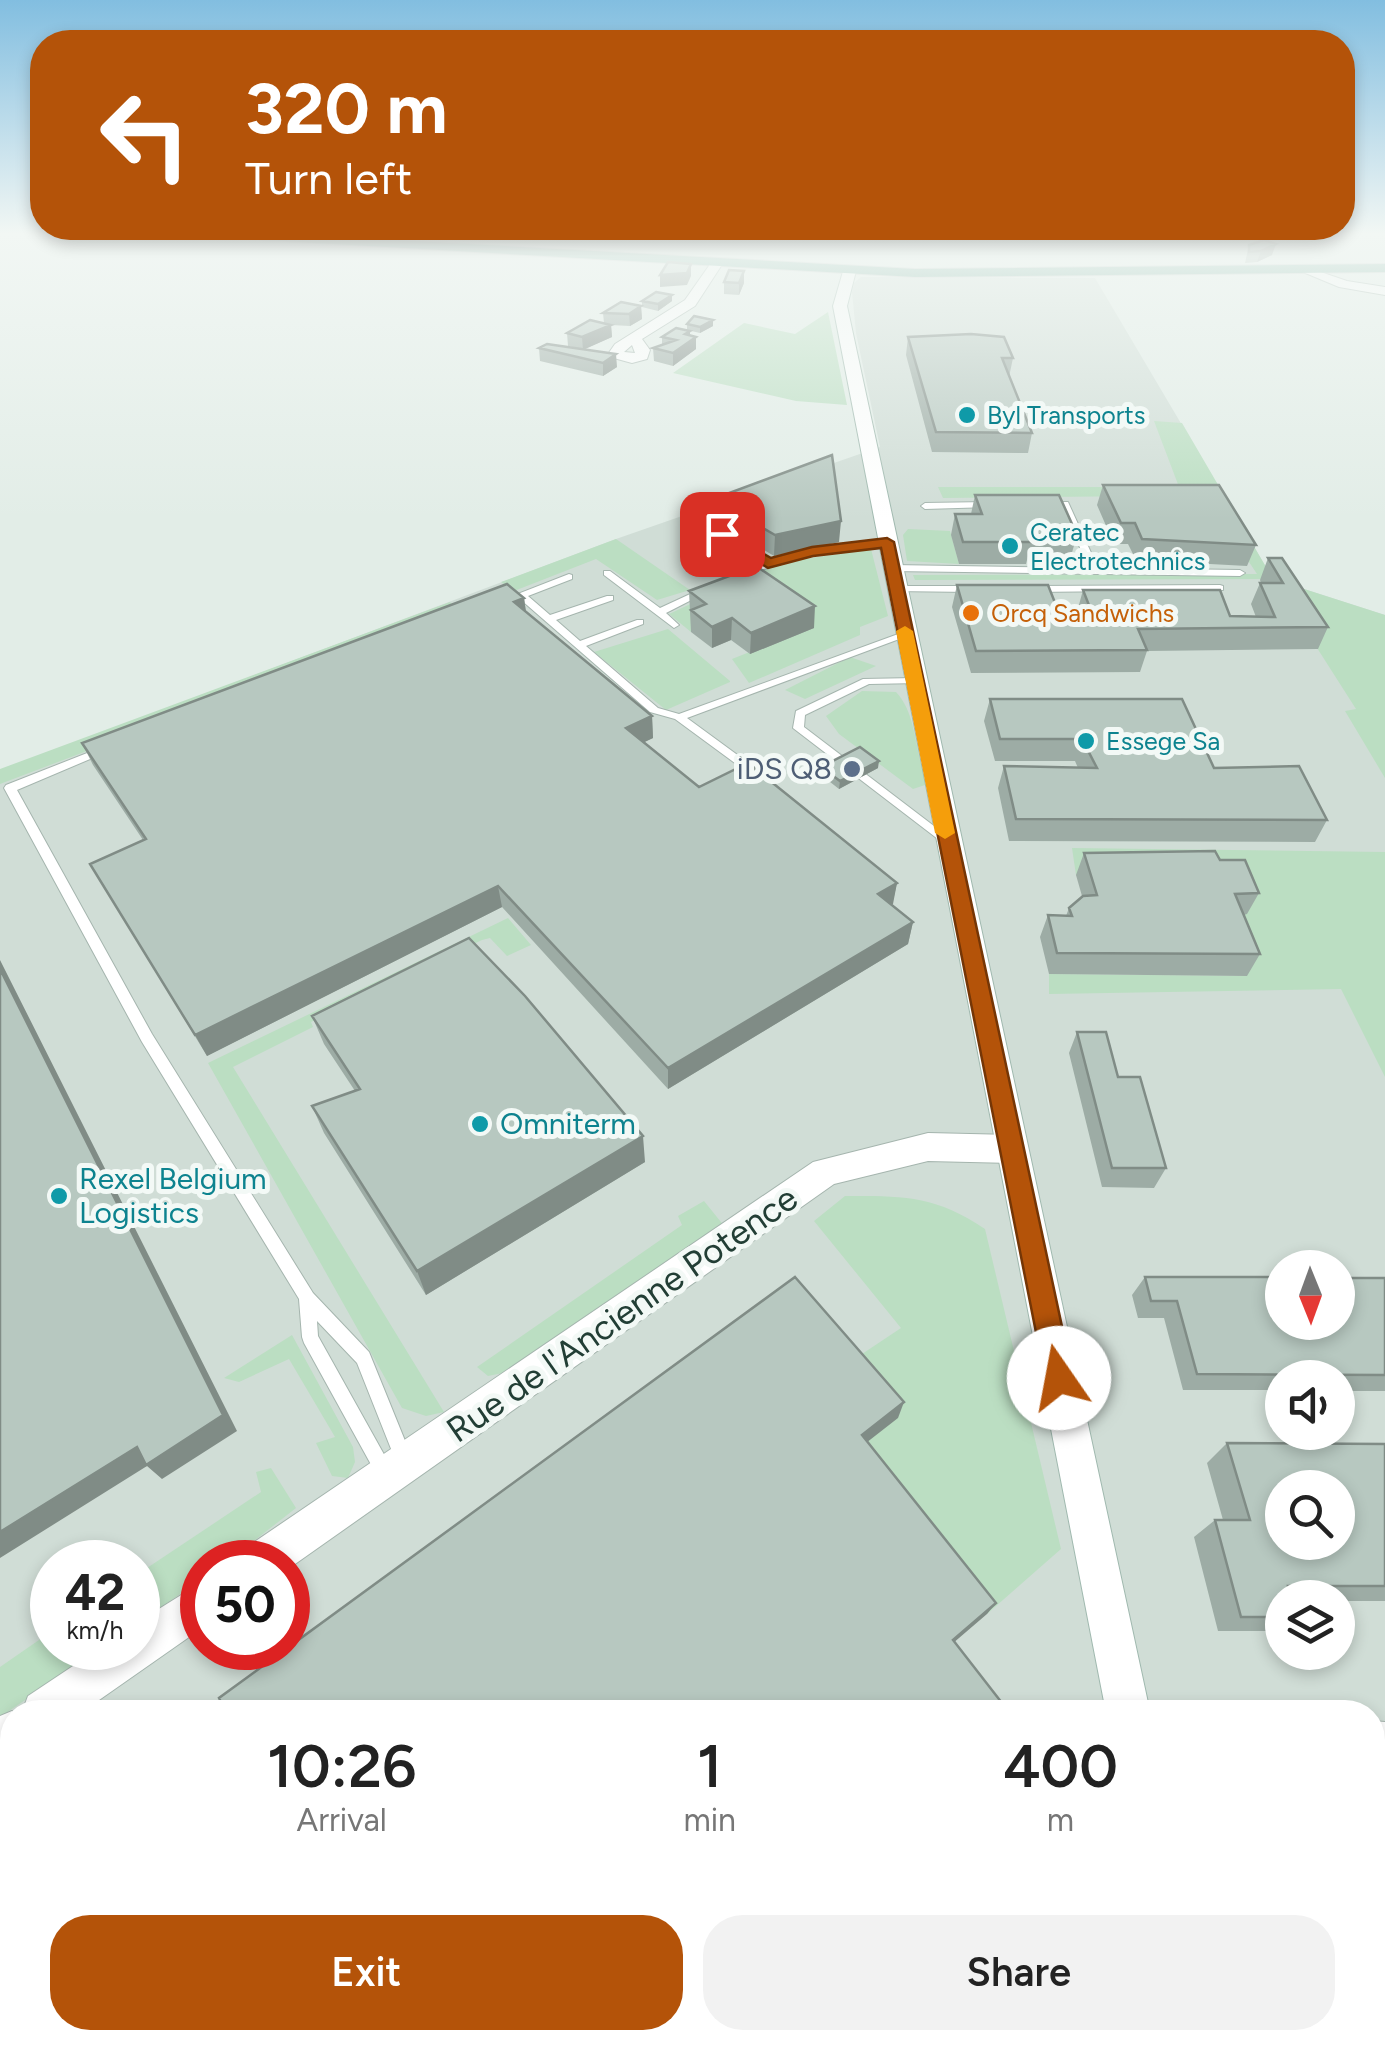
<!DOCTYPE html>
<style>
body{margin:0;font-family:Figtree,sans-serif;background:#f2f2f2;color:#222;height:100vh;display:flex;flex-direction:column;font-size:38px;white-space:nowrap}
*{box-sizing:border-box;margin:0}
p{font-size:32px;color:#767676}
.icon{flex:none;width:55px;height:55px;fill:none;stroke:currentColor;stroke-width:2;stroke-linecap:round;stroke-linejoin:round}
.map{position:relative;flex:1;overflow:hidden}
.panel{position:absolute;left:0px;top:1700px;width:1385px;height:350px;display:flex;flex-direction:column;background:#fff;border-radius:40px 40px 0 0;box-shadow:0 5px 15px #0003}
.panel>*{flex:none}
.guide{position:absolute;left:30px;top:30px;width:1325px;height:210px;border-radius:40px;box-shadow:0 5px 15px #0003;background:#b45309;color:#fff;overflow:hidden}
.needle{width:65px;rotate:179deg}
.fabs{position:absolute;left:1265px;top:1250px;display:grid;gap:20px}
.fabs a{display:grid;place-items:center;width:90px;height:90px;border-radius:50%;background:#fff;box-shadow:0 5px 15px #0003;font-size:50px}
.speed{position:absolute;left:30px;top:1540px;display:flex;gap:20px;font-size:50px;font-weight:700;text-align:center}
.speed>*{display:grid;place-content:center;width:130px;height:130px;border-radius:50%;background:#fff;box-shadow:0 5px 15px #0003;line-height:1}
.speed small{font-size:25px;font-weight:400}
.speed .limit{border:15px solid #d22;background:#fff;color:#111}
.pin{position:absolute;display:grid;place-items:center;width:85px;height:85px;color:#fff;margin:-42px;border-radius:20px;box-shadow:0 5px 15px #0006}
.me{position:absolute;width:110px;margin:-55px;rotate:348deg;stroke-linejoin:round;filter:drop-shadow(0 0 8px #0008)}
.turn{display:flex;align-items:center;gap:35px;height:210px;padding:0 50px;font-size:45px}
.turn .icon{width:130px;height:130px;stroke-width:2.5}
.turn b{display:block;font-size:70px;line-height:85px}
.eta{display:flex;justify-content:space-evenly;align-items:center;height:170px;text-align:center}
.eta b{font-size:60px;font-weight:600;line-height:70px}
.primary-button{display:flex;gap:20px;margin-top:auto;padding:20px 50px}
.primary-button a{flex:1;height:115px;border-radius:40px;background:#b45309;color:#fff;font-size:40px;font-weight:600;line-height:115px;text-align:center}
.primary-button a+a{background:#f2f2f2;color:#222}
.map>svg:first-child{display:block}
.built{fill:#d0ddd6;fill-rule:evenodd}
.green{fill:#bbdec2}
.lines{fill:none;stroke-linecap:round;stroke-linejoin:round}
.service-casing{stroke:#a5b5ae;stroke-width:2}
.minor-casing{stroke:#a5b5ae;stroke-width:2}
.tertiary-casing{stroke:#a5b5ae;stroke-width:2}
.secondary-casing{stroke:#a0b9af;stroke-width:2}
.primary-casing{stroke:#c1c9c6;stroke-width:2}
.service{fill:#fff;fill-rule:evenodd}
.minor{fill:#fff;fill-rule:evenodd}
.tertiary{fill:#fff;fill-rule:evenodd}
.secondary{fill:#fff;fill-rule:evenodd}
.primary{fill:#66a390;fill-rule:evenodd}
.wall{fill:#9daca5}
.shaded-wall{fill:#808c86}
.building{fill:#b7c8c0;stroke:#808c86;stroke-width:2.5;fill-rule:evenodd}
.route{fill:#b45309;stroke:#753606;stroke-width:2.5}
.slow{fill:#f59e0b}
.culture-dot{fill:#0f9aa8;stroke:#f3f9f6;stroke-width:4}
.food-dot{fill:#e8710a;stroke:#f3f9f6;stroke-width:4}
.service-dot{fill:#5c6f8a;stroke:#f3f9f6;stroke-width:4}
.labels{text-anchor:middle;stroke-width:10;stroke-linejoin:round;paint-order:stroke}
.far-culture-label{font-size:25px;fill:#0d838f;stroke:#f3f9f6;text-anchor:start}
.far-food-label{font-size:25px;fill:#c56008;stroke:#f3f9f6;text-anchor:start}
.service-label{font-size:30px;fill:#4e5e75;stroke:#f3f9f6;text-anchor:end}
.culture-label{font-size:30px;fill:#0d838f;stroke:#f3f9f6;text-anchor:start}
.near-street-label{font-size:35px;fill:#223e35;stroke:#f3f9f6}
</style>
<div class="map">
<svg width="1385" height="2050" viewBox="0 0 1385 2050">
<rect width="100%" height="100%" fill="#e2ede7"/>
<path class="built" d="M861,277l234,1 178,301 112,36v1435h-1385v-1279l616,-232 264,-92 -24,-114 -4,-41 2,-9zM1282,1268h56v54h-56zM1282,1378h56v54h-56zM1282,1488h56v54h-56zM52,1562h86v86h-86zM202,1562h86v86h-86zM1282,1598h56v54h-56zM12,1712h1360v326h-1360z"/>
<path class="green" d="M828,312l19,93 -51,-4 -123,-28 71,-50 51,11z
M1154,421l28,2 91,156 112,36v163l-40,-67 11,-2 -83,-130 -358,1 -2,-5 344,-1 -45,-68 -61,-10 -208,2 -5,-11h241z
M908,529l42,2 9,33 -52,-3 -4,-26z
M616,539l74,51 -33,10 -61,-41 -82,32 -13,-9z
M871,549l17,67 -28,11v8l-111,48 -17,-24 80,-32 -106,-2 -15,7 -22,-18 109,-51z
M450,602l6,9 -456,173v-15z
M668,629l62,52v1l-64,28 -72,-58z
M850,657l26,9 -71,33 -20,-9z
M862,691l34,1c22,23 18,63 32,92l-15,5 -74,-55 -13,-18z
M1072,848l313,4v225l-44,-88 -292,5v-20l197,2 -41,-103 -129,2z
M508,918l23,27 -24,11 -17,-18 -8,2 -171,82 2,5 -80,40 211,345 -18,4 -24,-8 -194,-345z
M845,1196c59,0 89,-1 140,33l76,320 -74,65 -130,-164 -7,-88 51,-34 -87,-107z
M704,1201l21,26 -217,145 -20,4 -11,-9 205,-142 -4,-9z
M292,1335l61,112 2,15 -7,16 -16,-2 -16,-33 19,-6 -46,-78 -50,23 -15,-4z
M271,1468l25,40 -69,54h-25v17l-64,44v-49l123,-82 -5,-20z
M52,1631v17h50l-102,69v-50z"/>
<g class="lines">
<defs>
<path id="service" d="M988,502l3,1v4l-66,2 -4,-3 4,-3z
M1041,502h27l30,66 142,2 5,3 -5,3 -348,-5 -5,-3 5,-3 197,3 -27,-61h-18l-4,-3z
M727,506l7,2 -27,12 63,41 42,-13 75,-8 5,3 -5,3 -74,8 -72,22 -3,-1v-4l23,-7 -65,-44z
M604,571h6l50,37 41,-19 8,2 -43,22 13,12 -5,3 -70,-53z
M569,574l3,1v4l-44,17 22,19 57,-19h6v4l-57,20 24,21 57,-21h6v4l-57,22 72,62 21,6 222,-81 9,2 -223,83 75,55v6l-4,1 -83,-61 -25,-7 -130,-113 -15,5 -5,-3z
M1220,585l3,1v4l-191,2 -5,-3 5,-3z
M896,586h74l5,3 -5,3 -77,-1 -2,-2z
M915,678l4,1v4l-50,1 -64,31 -1,12 147,112 2,3 -6,4 -154,-118 3,-17 67,-32z
M105,746l6,3 -2,2 -92,39 135,244 161,259 56,59 43,106 -3,6 -6,3 -6,-3 -40,-101 -40,-42 1,15 73,131 3,6 -3,6 -6,3 -6,-3 -75,-136 -2,-6 -3,-38 -157,-257 -138,-254 2,-3z
M1372,1721l13,1v20l-13,-1z"/>
<path id="minor" d="M713,260l10,3 -28,43 -53,33 8,11 -3,9 -15,4 -22,-6 -2,-3 7,-10 70,-44zM632,345l3,8 -11,-1z
M1303,266l44,15 38,6v8l-46,-8 -36,-15z"/>
<path id="tertiary" d="M928,1133l84,2 12,4 4,10 -4,10 -12,4 -84,-2 -94,23 -546,385v-7h-47l6,-15 566,-385z
M202,1582v46l-120,84h-60l6,-16 72,-48h38v-26z
M12,1711v50l-12,5v-50z"/>
<path id="secondary" d="M844,268l12,3 -9,35 303,1406h-44l-273,-1406z
M1169,2038h52l3,12h-52z"/>
<path id="primary" d="M183,232h70l662,37 470,-5v8l-470,5 -725,-41z"/>
</defs>
<use href="#service" class="service-casing"/>
<use href="#minor" class="minor-casing"/>
<use href="#tertiary" class="tertiary-casing"/>
<use href="#secondary" class="secondary-casing"/>
<use href="#primary" class="primary-casing"/>
<use href="#service" class="service"/>
<use href="#minor" class="minor"/>
<use href="#tertiary" class="tertiary"/>
<use href="#secondary" class="secondary"/>
<use href="#primary" class="primary"/>
</g>
<path class="wall" d="M1249,245l23,10 -15,7 -12,1z
M744,271v12l-5,12 -15,-1v-12z
M672,295v6l-14,10 -16,-4v-6z
M641,306l1,13 -12,7 -19,-1 1,12 -28,12 33,18 -14,9 -63,-15 -1,-13h38l-9,-2 -1,-13 37,-10 -1,-10z
M713,320v6l-13,7 -13,-3v-6z
M690,331v4l6,14 -23,17 -19,-5 -1,-13 9,-3v-8z
M908,337l105,21 -4,19 23,56 -4,20 -96,-1 -26,-97z
M1103,485l153,60 -9,21 -111,-6 -8,-16h-14l-17,-39z
M975,495l102,40 -6,21h-43l-2,8h-67l-8,-29 4,-21h16z
M713,499l126,43 -65,14 -61,-37z
M1268,558l60,69 -10,22 -171,2 -7,21 -169,1 -19,-66 5,-22 104,33h18l-2,-6 6,-22 147,26 26,1 -5,-13 9,-21h1l-1,-3z
M689,591l125,37 -64,26 -19,-14 -19,8 -21,-16z
M524,598l2,14 126,104 1,22 -9,4 55,45 198,96 -5,22 21,17 -5,22 -240,145 -166,-182 -295,149 -117,-192 53,-24 -50,-75 -11,-22z
M990,699l224,69 113,52 -12,22 -306,-1 -11,-53 6,-22 74,2 -3,-7h-80l-11,-40z
M821,767l57,1 -39,21 -19,-15z
M1084,853l136,7 39,33 -12,21 -3,1 16,39 -13,22 -198,-2 -9,-37 8,-22 18,1 3,-8 13,-12 -6,-21z
M312,1016l333,146 -219,133 -102,-162 -12,-27 43,-15 -31,-47z
M1077,1032l41,45 48,91 -12,20 -52,-1 -33,-134z
M1145,1277l240,1v113h-47v-13h-56v12h-99l-19,-72h-26l-6,-23z
M1227,1443l158,1v157h-47v-3h-56v27l-11,6h-53l-24,-94 21,-17h8l-16,-57z"/>
<path class="shaded-wall" d="M1276,244l-4,11 -15,7 4,-11z
M691,264v12l-4,9 -27,2v-12z
M744,271v12l-5,12v-12z
M672,295v6l-14,10v-7z
M641,306l1,13 -12,7 -1,-12z
M713,320v6l-13,7v-6z
M611,325l1,12 -29,13 -1,-13z
M690,331v10l6,-4v12l-23,17v-13l12,-19z
M616,354l1,13 -14,9v-13z
M841,521l-2,21 -65,14 1,-21z
M524,598l3,22 -13,-18z
M815,606l-1,22 -64,26 1,-21z
M732,618l-1,22 -19,8v-21z
M652,716l1,22 -25,12 -2,-22z
M879,761l-1,7 -39,21 1,-8z
M897,883l-4,21 -19,12 4,-22z
M498,886l4,21 -295,149 -12,-21z
M913,922l-5,22 -240,145v-21z
M0,960l237,471 -75,48 -15,-13 -147,92v-26l137,-85 -137,-478z
M643,1136l2,26 -219,133 -9,-24z
M904,1402l-6,16 -41,32 5,-15z
M996,1603l-9,11 -42,36 8,-10z"/>
<path class="building" d="M1264,240l12,4 -15,7 -12,1v-7z
M668,262l23,2 -4,9 -27,2z
M729,270l15,1 -5,12 -15,-1z
M656,292l16,3 -14,9 -16,-3z
M621,302l20,4 -12,8 -26,-1z
M694,316l19,4 -13,7 -13,-3z
M590,320l21,5 -29,12 -15,-4z
M676,328l14,3 -5,3 11,3 -23,16 -20,-5 23,-8 -14,-3z
M971,334l33,3 9,21h-11l30,75 -96,-1 -28,-95z
M547,344l69,10 -13,9 -64,-15z
M832,455l9,66 -66,14 -62,-36z
M1103,485h116l37,60 -114,-6 -7,-16h-14z
M975,495h84l18,40h-48l3,7h-69l-8,-28h27z
M1268,558h14l46,69 -190,2 9,21 -171,1 -19,-66h91l13,33h33l-11,-28h137l10,26 45,1 -15,-34h23z
M756,566l59,40 -64,27 -19,-15 -20,9 -21,-17 15,-6 -17,-13z
M507,584l17,14 -10,4 138,114 -26,12 73,59 49,-24 149,120 -19,11 35,28 -245,146 -170,-182 -303,149 -105,-171 56,-25 -64,-96z
M990,699h192l32,69 85,-2 28,54 -311,-1 -12,-53 93,2 -15,-29h-82z
M860,747l19,14 -39,20 -19,-14z
M1215,851l5,9h25l14,33 -24,1 25,60 -203,-1 -9,-38 24,1 -3,-8 14,-12 14,-1 -13,-42z
M469,938l56,58 118,140 -226,135 -105,-165 48,-17 -48,-73z
M0,969l223,446 -77,50 -9,-18 -137,85z
M1077,1032h29l12,45h22l26,91h-54z
M795,1277l109,125 -42,33 134,168 -43,37 56,72h-783l-7,-14z
M1145,1277h137v45h56v-44h47v97l-188,-1 -20,-73h-26z
M1227,1443l158,1v142h-97l3,12h-9v19h-41l-26,-97h35zM1282,1488h56v54h-56z
M12,1966v72h652l-12,12h-652v-75z"/>
<linearGradient id="sky" x2="0" y2="1"><stop stop-color="#82bee0"/><stop offset="0.45" stop-color="#f2f7f4"/><stop offset="1" stop-color="#f2f7f4" stop-opacity="0"/></linearGradient>
<rect width="1385" height="519" fill="url(#sky)"/>
<path class="route" d="M722,530l49,28 41,-11 75,-9 7,4 179,836 -4,10 -10,4 -10,-4 -4,-10 -164,-830 -68,8 -45,12 -51,-31 -2,-3z"/>
<path class="slow" d="M905,626l8,5 42,202 -10,6 -10,-6 -39,-202z"/>
<g class="culture-dot">
<circle cx="967" cy="415" r="10"/>
<circle cx="1010" cy="546" r="10"/>
<circle cx="1086" cy="741" r="10"/>
<circle cx="480" cy="1124" r="10"/>
<circle cx="59" cy="1196" r="10"/>
</g>
<circle class="food-dot" cx="971" cy="613" r="10"/>
<circle class="service-dot" cx="852" cy="769" r="10"/>
<g class="labels">
<g class="far-culture-label">
<text x="987" y="424">Byl Transports</text>
<text x="1030" y="541">Ceratec<tspan x="1030" dy="29">Electrotechnics</tspan></text>
<text x="1106" y="750">Essege Sa</text>
</g>
<g class="far-food-label">
<text x="991" y="622">Orcq Sandwichs</text>
</g>
<g class="service-label">
<text x="832" y="779">iDS Q8</text>
</g>
<g class="culture-label">
<text x="500" y="1134">Omniterm</text>
<text x="79" y="1189">Rexel Belgium<tspan x="79" dy="34">Logistics</tspan></text>
</g>
<g class="near-street-label">
<text transform="translate(622 1314) rotate(-35)" y="12">Rue de l'Ancienne Potence</text>
</g>
</g>
</svg>
<div class="fabs">
<a><svg class="needle" viewBox="-14 -14 28 28"><path d="M0-13l5 13h-10z" fill="#e53935"/><path d="M0 13l5-13h-10z" fill="#767676"/></svg></a>
<a><svg class="icon" aria-label="sound" viewBox="0 0 24 24"><path d="M4 9h4l5-4v14l-5-4H4zM17 9q2 3 0 6"/></svg></a>
<a><svg class="icon" aria-label="search" viewBox="0 0 24 24"><circle cx="10" cy="10" r="6"/><path d="M15 15l6 6"/></svg></a>
<a><svg class="icon" aria-label="layers" viewBox="0 0 24 24"><path d="M12 4l9 5-9 5-9-5zM3 14l9 5 9-5"/></svg></a>
</div>
<div class="speed"><div>42<small>km/h</small></div><div class="limit">50</div></div>
<div class="pin" style="left:722px;top:534px;background:#d93025"><svg class="icon" aria-label="arrive" viewBox="0 0 24 24"><path d="M6 21V4h12l-3 4 3 4H6"/></svg></div>
<svg class="me" style="left:1059px;top:1378px" viewBox="-20 -20 40 40"><circle r="19" fill="#fff"/><path d="M0-13L10 11 0 6-10 11z" fill="#b45309"/></svg>
<div class="guide">
<div class="turn"><svg class="icon" aria-label="left" viewBox="0 0 24 24"><path d="M17 20v-9H6M10 6l-5 5 5 5"/></svg><div><b>320 m</b>Turn left</div></div>
</div>
<section class="panel">
<div class="eta">
<div><b>10:26</b><p>Arrival</p></div>
<div><b>1</b><p>min</p></div>
<div><b>400</b><p>m</p></div>
</div>
<div class="primary-button"><a>Exit</a><a>Share</a></div>
</section>
</div>
